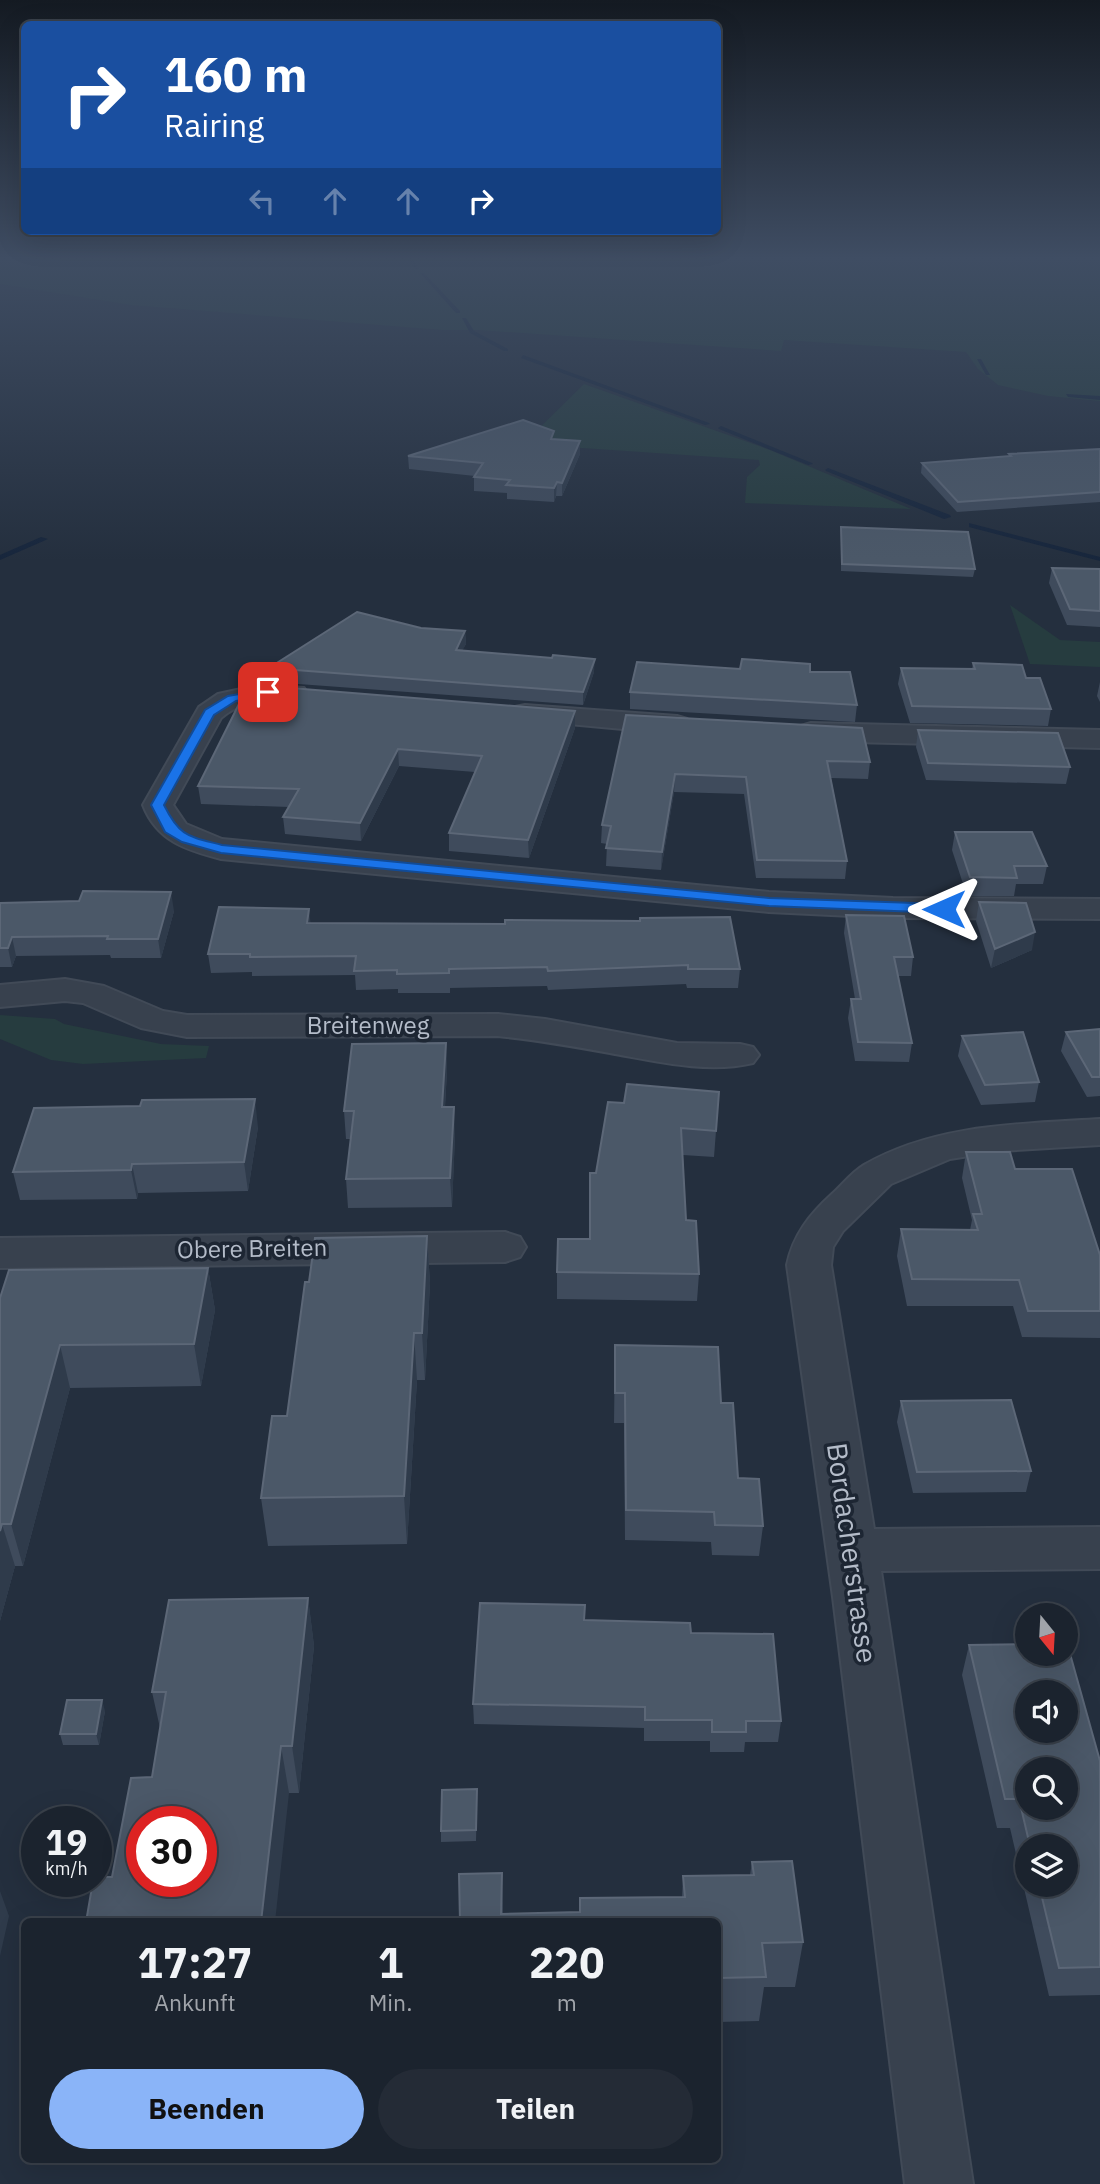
<!DOCTYPE html>
<html lang="de">
<style>
body{margin:0;font-family:"IBM Plex Sans",sans-serif;background:#242b36;color:#f1f3f6;height:100vh;display:flex;flex-direction:column;font-size:26px;white-space:nowrap}
*{box-sizing:border-box;margin:0}
p{font-size:23px;color:#a0a4aa}
.icon{flex:none;width:38px;height:38px;fill:none;stroke:currentColor;stroke-width:2;stroke-linecap:round;stroke-linejoin:round}
.map{position:relative;flex:1;overflow:hidden}
.panel{position:absolute;left:21px;top:1918px;width:700px;height:245px;display:flex;flex-direction:column;background:#1b232e;border-radius:10px;box-shadow:0 7px 28px #0002,0 0 0 2px #39404a}
.panel>*{flex:none}
.guide{position:absolute;left:21px;top:21px;width:700px;height:214px;border-radius:10px;box-shadow:0 7px 28px #0002,0 0 0 2px #39404a;background:#1a4fa0;color:#fff;overflow:hidden}
.needle{width:46px;rotate:162deg}
.buttons{position:absolute;left:1015px;top:1603px;display:grid;gap:14px}
.buttons a{display:grid;place-items:center;width:63px;height:63px;border-radius:50%;background:#1b232e;box-shadow:0 7px 28px #0002,0 0 0 2px #39404a;font-size:35px}
.speed{position:absolute;left:21px;top:1806px;display:flex;gap:14px;font-size:35px;font-weight:700;text-align:center}
.speed>*{display:grid;place-content:center;width:91px;height:91px;border-radius:50%;background:#1b232e;box-shadow:0 7px 28px #0002,0 0 0 2px #39404a;line-height:1}
.speed small{font-size:18px;font-weight:400}
.speed .limit{border:10px solid #d22;background:#fff;color:#111}
.pin{position:absolute;display:grid;place-items:center;width:60px;height:60px;color:#fff;margin:-30px;border-radius:14px;box-shadow:0 4px 10px #0006}
.me{position:absolute;width:77px;margin:-38px;rotate:270deg;stroke-linejoin:round;filter:drop-shadow(0 0 5px #0008)}
.turn{display:flex;align-items:center;gap:24px;height:147px;padding:0 28px;font-size:32px}
.turn .icon{width:91px;height:91px;stroke-width:2.5}
.turn b{display:block;font-size:49px;line-height:60px}
.lanes{display:flex;align-items:center;height:66px;padding:0 28px;background:#0003;justify-content:center;gap:35px;direction:ltr}
.lanes .off{opacity:.35}
.eta{display:flex;justify-content:space-evenly;align-items:center;height:119px;text-align:center}
.eta b{font-size:42px;font-weight:800;line-height:49px}
.button{display:flex;gap:14px;margin-top:auto;padding:14px 28px}
.button a{flex:1;height:80px;border-radius:42px;background:#8ab4f8;color:#111;font-size:28px;font-weight:800;line-height:80px;text-align:center}
.button a+a{background:#242b36;color:#f1f3f6}
.map>svg:first-child{display:block}
.green{fill:#263c3f}
.lines{fill:none;stroke-linecap:round;stroke-linejoin:round}
.stream{fill:#17263c;fill-rule:evenodd}
.minor-casing{stroke:#414a57;stroke-width:4}
.minor{fill:#38414e;fill-rule:evenodd}
.wall{fill:#3f4b5c;fill-rule:evenodd}
.shaded-wall{fill:#2f3b4b}
.building{fill:#4b5868;stroke:#5c6777;stroke-width:2;fill-rule:evenodd}
.route{fill:#1a73e8;stroke:#114b97;stroke-width:2}
.labels{text-anchor:middle;stroke-width:7;stroke-linejoin:round;paint-order:stroke}
.street-label{font-size:24px;fill:#b4bcc9;stroke:#1d2633}
.near-street-label{font-size:28px;fill:#b4bcc9;stroke:#1d2633}
</style>
<div class="map">
<svg width="1100" height="2184" viewBox="0 0 1100 2184">
<rect width="100%" height="100%" fill="#242f3e"/>
<path class="green" d="M0,256h1100v145l-52,-5 -50,-11 -20,-16 -12,-17 -182,-12 -3,11 -303,-21h-36l-311,-25 -131,-21z
M584,384l186,66 141,59 -166,-6 2,-26 13,-12 -1,-5 -236,-16z
M1010,605l50,35 40,2v25l-70,-3z
M0,1015l55,4 9,5 97,20 48,2 -3,12 -123,6 -32,-4 -51,-21z"/>
<g class="lines">
<path class="stream" d="M406,256h4l9,13h-4z
M420,273h4l36,38v2h-4z
M462,318h4l8,13 34,18v2h-4l-34,-18z
M523,355l186,68 1,1 -5,1 -184,-67z
M977,359h4l9,16h-4z
M1066,394l34,2v4l-32,-3z
M721,426l91,37 1,1 -5,1 -89,-36 -1,-1z
M828,468l122,47 1,2 -7,2 -118,-48 -1,-1z
M969,523l131,34v4l-131,-34z
M41,537l7,2 -48,21v-5z"/>
<defs>
<path id="minor" d="M260,685l44,3 4,6 -4,6c-32,8 -54,-7 -83,18l-48,87 13,19 36,15 547,53 124,6 207,1v20l-207,-1 -124,-6 -548,-53c-35,-9 -64,-18 -78,-54l56,-98 19,-13z
M525,705l152,11 10,3 4,6 -4,6 -10,3 -162,-15 -4,-6 4,-6z
M811,723l289,7v18l-289,-7 -10,-3 -4,-6 4,-6z
M65,979l39,7 59,25 24,4 311,-1 47,5 132,24 63,1 13,3 6,8 -6,8c-46,11 -98,-2 -143,-10 -38,-7 -74,-13 -112,-17l-311,1 -46,-9 -58,-25 -18,-2 -65,6v-22z
M1100,1119v26l-99,6 -51,8 -59,25 -48,47 -10,16 -2,18 43,264 226,-2v42l-219,2 92,613h-68l-72,-587 -46,-332c6,-30 23,-51 45,-71 10,-9 20,-22 32,-29 71,-41 156,-41 236,-46z
M505,1232l15,5 6,10 -6,10 -15,5 -505,6v-30z"/>
</defs>
<use href="#minor" class="minor-casing"/>
<use href="#minor" class="minor"/>
</g>
<path class="wall" d="M554,439l26,15 -18,42h-6l-2,6 -47,-3v-6l-33,-2v-14l1,-1 -66,-7 -1,-13z
M1100,449v53l-143,10 -36,-39 1,-10 87,-7v-2z
M841,527l134,42 -2,8 -132,-6z
M1052,568l48,1v58l-33,-2 -18,-42z
M421,628l44,3 1,13 -4,6 132,22 -11,33 -312,-23 -2,-14z
M973,663l53,15 25,31 -3,17 -138,-3 -12,-39 3,-16 71,1z
M740,669l70,3 47,33 -2,17 -225,-13v-17z
M1100,682v20l-3,-6z
M575,711v17l-46,130 -80,-7v-18l26,-61 -76,-6 -38,75 -76,-7 -2,-17 6,-10 -88,-3 -3,-18z
M626,715l244,47 -2,17 -37,-1 16,83 -2,18 -89,-1 -12,-84 -70,-2 -13,78 -55,-4 1,-22 -6,-1 1,-18z
M918,730l152,37 -4,17 -140,-4 -10,-33z
M955,832l92,34 -4,18h-27l-2,12h-47l-15,-46z
M979,902l53,48 -41,18 -15,-47z
M0,903l174,8 -13,47h-50l-1,-3 -94,1 -4,11h-12z
M846,915l67,42 -2,19h-13l14,67 -3,19 -54,-1 -7,-43 3,-19h4l-11,-66z
M310,923l430,46 -2,19h-51l-1,-4 -138,6 -1,-4 -97,2v5h-52v-4l-42,1 -1,-15 -103,1v-4l-41,1 -3,-19z
M1100,1029v67l-13,1 -26,-46 5,-19z
M962,1036l77,46 -4,20 -54,3 -23,-49z
M446,1043l1,28 -2,36 10,28 -3,72 -104,1 -2,-29 5,-40h-5l-2,-28z
M719,1092l-5,65 -31,-2 3,65 13,54 -2,27 -140,-2v-27l32,-33 7,-66 28,-70z
M258,1127l-10,64 -110,2 -1,6 -117,1 -7,-28z
M966,1152l49,17 85,86v83l-78,-1 -9,-31h-106l-10,-50 4,-27 69,1 2,-10 -10,-42z
M427,1236l3,47 -5,97h-8l-10,164 -139,2 -7,-48 26,-82z
M208,1268l7,42 -14,76 -131,2 -47,178h-8l-15,55v-323z
M615,1345l106,58 17,75 25,48 -4,30 -47,-1 -1,-13 -86,-2 -1,-117h-10z
M901,1401l130,70 -5,21 -113,1 -16,-71z
M308,1598l6,48 -15,147h-10l-177,84 40,-100 8,-49 -8,-36z
M584,1620l107,13 90,88 -3,21h-33l-1,10h-34v-11h-66v-13l-170,-4 -1,-20z
M969,1645l131,116v234l-51,1 -39,-168h-13l-35,-153zM1027,1846h39v39h-39z
M105,1711l-6,34h-36l-3,-11z
M477,1800l-1,41 -35,1v-11z
M752,1862l51,80 -8,45h-31l-5,34 -41,1v-100h-258l42,-49 1,41 77,-2 102,-15 1,-21 67,-1z"/>
<path class="shaded-wall" d="M580,441v13l-18,42v-13z
M557,482l-1,14 -2,6v-14z
M465,631l1,13 -10,19v-13z
M595,659l-1,13 -11,33v-13z
M575,711v17l-46,130 -1,-18z
M398,749l1,17 -38,75 -1,-18z
M675,774l-1,18 -13,78 1,-18z
M171,892l3,19 -13,47 -3,-19z
M309,909l2,18 -4,-4z
M1035,932l-3,18 -41,18 4,-19z
M12,937l4,19 -4,11 -4,-19z
M446,1043l1,28 -4,64 -1,-28z
M255,1099l3,28 -10,64 -4,-29z
M454,1107l1,28 -3,72 -2,-29z
M132,1164l6,29 -1,6 -6,-29z
M427,1236l3,47 -5,97 -3,-47z
M208,1268l7,42 -14,76 -7,-42z
M414,1333l3,47 -10,164 -3,-48z
M60,1345l10,43 -47,178 -12,-42z
M2,1524l13,42 -15,55v-90z
M308,1598l6,48 -15,147 -7,-47z
M102,1700l3,11 -6,34 -3,-11z
M281,1746l8,47 -14,129h-14z
M0,1891l9,25 -9,40z"/>
<path class="building" d="M523,420l31,11 -3,8 29,2 -18,42 -5,-1 -3,6 -48,-3 4,-5 -36,-3 9,-14 -75,-7z
M1100,449v43l-142,10 -36,-39 89,-7 -2,-2z
M841,527l127,5 7,37 -133,-5z
M1052,568l48,1v42l-30,-2z
M357,612l64,16 44,3 -9,19 96,8 1,-3 42,4 -12,33 -314,-24z
M742,659l68,5v8h40l7,33 -227,-13 7,-30 103,7z
M973,663l49,2 4,13h14l11,31 -139,-3 -11,-38 74,1z
M266,686l309,25 -47,129 -79,-7 33,-77 -84,-7 -38,74 -77,-6 16,-28 -101,-3 48,-96z
M626,715l236,13 8,34 -43,-1 20,100 -90,-1 -11,-83 -71,-3 -13,78 -56,-4 5,-22 -9,-1z
M918,730l140,3 12,34 -142,-4z
M955,832h77l15,34h-33l3,12 -47,-1z
M83,891l88,1 -13,47h-51l1,-3 -96,1 -4,11h-8v-45l79,-2z
M979,902l47,1 9,29 -40,17z
M219,907l90,2 -2,14 198,1v-4l135,1v-3l90,-1 10,52h-52v-4l-140,6 -1,-4 -98,2v4l-52,1v-4l-43,1 2,-15 -106,1v-3h-42z
M846,915l58,1 9,41h-19l18,86 -54,-1 -7,-43h10z
M1100,1029v48h-8l-26,-45z
M1023,1032l16,50 -54,3 -23,-49z
M446,1043l-4,64h12l-4,71 -104,1 8,-68h-10l8,-67z
M627,1084l92,8 -3,39 -35,-3 5,92 10,1 3,53 -142,-2 1,-33h32v-66h6l12,-71 16,1z
M255,1099l-11,63 -112,2 -1,6 -118,2 21,-64 106,-2 2,-6z
M966,1152h44l5,17h57l28,86v56h-72l-9,-31 -107,-1 -11,-50 77,1 -5,-16h9z
M427,1236l-5,97h-8l-10,163 -143,2 11,-82h15l18,-134h4l6,-44z
M208,1268l-14,76 -134,1 -49,179h-9l-2,7v-233l9,-28z
M615,1345l103,2 3,56h12l5,75 21,1 4,47 -48,-1 -1,-13 -88,-2 -1,-117h-10z
M1011,1400l20,71 -114,1 -16,-71z
M308,1598l-16,148h-11l-20,176h-175l7,-41h3v-4h16l19,-99 21,-1 14,-85h-14l17,-92zM142,1822h59v59h-59z
M480,1603l105,2 -1,15 106,3 1,10 82,1 8,87h-35v11h-34v-12h-67v-13l-172,-3z
M1066,1643h1l33,118v206l-41,1 -20,-83h27v-39h-36l-11,-47h-14l-36,-154 58,-1v10h39zM1027,1692h39v39h-39zM1027,1769h39v39h-39z
M67,1700h35l-6,34h-36z
M477,1789l-1,41 -35,1 1,-41z
M792,1861l11,81 -41,1 4,34 -48,1v-56l-258,-1 -1,-47 43,-1 -1,41 79,-2v-14l105,-1 -2,-21 71,-1 -2,-13z"/>
<linearGradient id="sky" x2="0" y2="1"><stop stop-color="#141a22"/><stop offset="0.46" stop-color="#3f4d63"/><stop offset="1" stop-color="#3f4d63" stop-opacity="0"/></linearGradient>
<rect width="1100" height="561" fill="url(#sky)"/>
<path class="route" d="M268,689l6,3 -2,3 -36,6 -22,14 -50,90c16,32 24,31 58,40l547,53 175,6 7,5 -7,4 -175,-7 -548,-53 -39,-11 -17,-10 -14,-27 54,-95 23,-14z"/>
<g class="labels">
<g class="street-label">
<text x="368" y="1034">Breitenweg</text>
<text transform="translate(252 1249) rotate(-1)" y="8">Obere Breiten</text>
</g>
<g class="near-street-label">
<text transform="translate(852 1553) rotate(82)" y="10">Bordacherstrasse</text>
</g>
</g>
</svg>
<div class="buttons">
<a><svg class="needle" viewBox="-14 -14 28 28"><path d="M0-13l5 13h-10z" fill="#e53935"/><path d="M0 13l5-13h-10z" fill="#a0a4aa"/></svg></a>
<a><svg class="icon" aria-label="sound" viewBox="0 0 24 24"><path d="M4 9h4l5-4v14l-5-4H4zM17 9q2 3 0 6"/></svg></a>
<a><svg class="icon" aria-label="search" viewBox="0 0 24 24"><circle cx="10" cy="10" r="6"/><path d="M15 15l6 6"/></svg></a>
<a><svg class="icon" aria-label="layers" viewBox="0 0 24 24"><path d="M12 4l9 5-9 5-9-5zM3 14l9 5 9-5"/></svg></a>
</div>
<div class="speed"><div>19<small>km/h</small></div><div class="limit">30</div></div>
<div class="pin" style="left:268px;top:692px;background:#d93025"><svg class="icon" aria-label="arrive" viewBox="0 0 24 24"><path d="M6 21V4h12l-3 4 3 4H6"/></svg></div>
<svg class="me" style="left:944px;top:909px" viewBox="-20 -20 40 40"><path d="M0-17L14 15 0 8-14 15z" fill="#1a73e8" stroke="#fff" stroke-width="4"/></svg>
<div class="guide">
<div class="turn"><svg class="icon" aria-label="right" viewBox="0 0 24 24"><path d="M7 20v-9h11M14 6l5 5-5 5"/></svg><div><b>160 m</b>Rairing</div></div>
<div class="lanes"><svg class="icon off" aria-label="left" viewBox="0 0 24 24"><path d="M17 20v-9H6M10 6l-5 5 5 5"/></svg><svg class="icon off" aria-label="ahead" viewBox="0 0 24 24"><path d="M12 20V5M6 11l6-6 6 6"/></svg><svg class="icon off" aria-label="ahead" viewBox="0 0 24 24"><path d="M12 20V5M6 11l6-6 6 6"/></svg><svg class="icon" aria-label="right" viewBox="0 0 24 24"><path d="M7 20v-9h11M14 6l5 5-5 5"/></svg></div>
</div>
<section class="panel">
<div class="eta">
<div><b>17:27</b><p>Ankunft</p></div>
<div><b>1</b><p>Min.</p></div>
<div><b>220</b><p>m</p></div>
</div>
<div class="button"><a>Beenden</a><a>Teilen</a></div>
</section>
</div>
